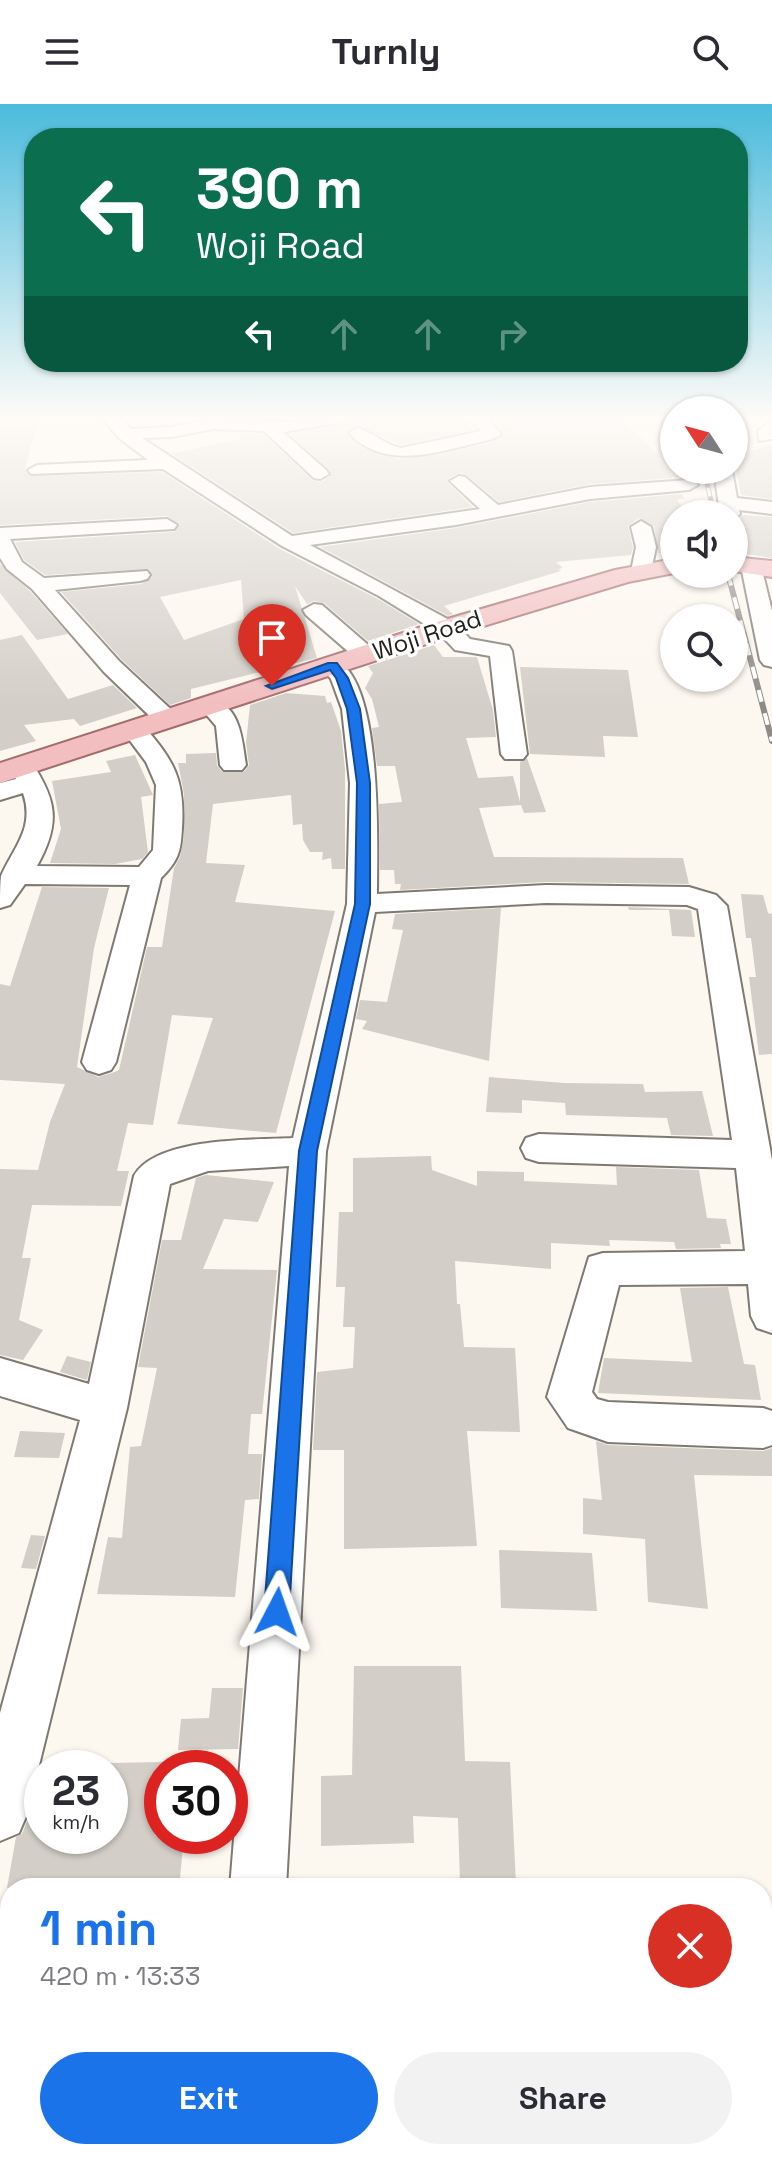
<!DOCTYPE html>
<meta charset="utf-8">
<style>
body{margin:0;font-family:"Space Grotesk",sans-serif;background:#f2f2f3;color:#2b2b33;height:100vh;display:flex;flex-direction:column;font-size:30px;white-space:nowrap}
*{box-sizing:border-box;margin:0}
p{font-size:26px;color:#7c7c81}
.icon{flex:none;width:44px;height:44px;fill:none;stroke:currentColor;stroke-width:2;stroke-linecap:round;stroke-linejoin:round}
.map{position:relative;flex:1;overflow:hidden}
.drawer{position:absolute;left:0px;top:1774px;width:772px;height:282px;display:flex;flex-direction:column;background:#fff;border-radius:32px 32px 0 0;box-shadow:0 2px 6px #0004}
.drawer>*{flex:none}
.hud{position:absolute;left:24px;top:24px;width:724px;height:244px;border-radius:32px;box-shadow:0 2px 6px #0004;background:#0b6e4f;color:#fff;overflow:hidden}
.needle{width:52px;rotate:306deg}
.tools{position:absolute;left:660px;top:292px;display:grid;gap:16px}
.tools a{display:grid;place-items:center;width:88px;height:88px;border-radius:50%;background:#fff;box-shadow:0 2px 6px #0004;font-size:40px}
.speed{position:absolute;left:24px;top:1646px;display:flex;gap:16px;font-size:40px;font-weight:700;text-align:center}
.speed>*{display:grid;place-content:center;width:104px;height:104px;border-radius:50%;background:#fff;box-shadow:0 2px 6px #0004;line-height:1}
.speed small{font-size:20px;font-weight:400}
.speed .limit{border:12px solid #d22;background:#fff;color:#111}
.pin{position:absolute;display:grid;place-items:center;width:68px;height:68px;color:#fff;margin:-82px -34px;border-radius:50% 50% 50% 0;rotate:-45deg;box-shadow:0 0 8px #0007}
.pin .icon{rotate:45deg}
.me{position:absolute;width:88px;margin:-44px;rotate:4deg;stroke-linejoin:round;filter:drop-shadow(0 0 6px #0008)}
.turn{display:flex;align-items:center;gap:28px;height:168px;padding:0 40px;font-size:36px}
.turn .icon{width:104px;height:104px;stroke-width:2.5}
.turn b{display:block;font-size:56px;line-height:68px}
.lanes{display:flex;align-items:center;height:76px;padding:0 40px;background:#0003;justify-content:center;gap:40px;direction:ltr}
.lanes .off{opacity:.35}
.round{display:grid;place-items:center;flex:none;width:84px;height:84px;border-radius:42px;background:#f2f2f3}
.overview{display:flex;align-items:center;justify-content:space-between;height:136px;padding:0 40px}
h1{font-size:48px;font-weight:700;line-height:60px;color:#1a73e8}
.cta{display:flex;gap:16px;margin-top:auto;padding:16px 40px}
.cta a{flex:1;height:92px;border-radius:48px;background:#1a73e8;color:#fff;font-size:32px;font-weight:700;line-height:92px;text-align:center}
.cta a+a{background:#f2f2f3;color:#2b2b33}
header{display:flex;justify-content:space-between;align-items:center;height:104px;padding:0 40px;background:#fff;font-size:36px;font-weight:700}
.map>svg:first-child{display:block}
.building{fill:#d3cec7;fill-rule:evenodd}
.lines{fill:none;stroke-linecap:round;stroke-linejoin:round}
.minor-casing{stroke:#7e7a73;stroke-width:4}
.major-casing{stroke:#a46b6c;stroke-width:4}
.minor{fill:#fff;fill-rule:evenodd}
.major{fill:#f2bec0;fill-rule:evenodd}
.rail-far1-casing{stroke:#8e8b86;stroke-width:5}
.rail-casing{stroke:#8e8b86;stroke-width:6}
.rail-far1{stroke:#fff;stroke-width:3;stroke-dasharray:9;stroke-linecap:butt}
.rail{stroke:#fff;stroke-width:4;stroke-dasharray:12;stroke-linecap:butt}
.route{fill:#1a73e8;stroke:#114b97;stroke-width:2}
.labels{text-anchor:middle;stroke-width:7;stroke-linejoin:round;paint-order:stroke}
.far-street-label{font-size:24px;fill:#21201d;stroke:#fff}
</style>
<header><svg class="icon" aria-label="menu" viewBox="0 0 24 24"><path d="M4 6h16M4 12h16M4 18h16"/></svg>Turnly<svg class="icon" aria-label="search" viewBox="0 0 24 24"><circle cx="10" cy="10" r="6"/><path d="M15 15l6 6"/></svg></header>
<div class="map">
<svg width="772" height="2055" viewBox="0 0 772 2055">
<rect width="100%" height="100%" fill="#fcf7ef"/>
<path class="building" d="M350,314h115l10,11 -74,16 -43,-20 -12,8 17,15 36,11 38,-4 58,-13 9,-8 -14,-16h130l40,39 -3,1 16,20 -83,6 -91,18 -32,-27 -7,-2 -11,5 -1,5 25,24 -180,26 -127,-83 8,3 67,-14 -1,-6 23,1 49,46 8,2 10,-5 1,-5 -41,-38 48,-8z
M38,315l-13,50 4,7 133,-4 118,77 98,50 41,25 -51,17 -44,-38 -10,-2 -7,3 -12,-18 22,72 -126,31v9l-21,7 -48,-45 -61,-68 80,-8 11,-7 -3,-8 -104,6 -21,-15 -9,-18 159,-10 6,-8 -13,-8 -167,9v-101zM241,476l3,39 -60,21 -24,-43z
M772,340v55l-31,-4 -7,-38z
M682,390l2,5h-7l9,15h-12v40l-16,-1 -4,-27 -15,-8 -11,8 5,21 -2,8 -75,7 7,6 -5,1 3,2 -117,35 9,8 -5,2 -128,-69 136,-19 134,-26z
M743,411l29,2v41l-33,-5 -1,-33z
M0,460l30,27 38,43 -31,6 -37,-47z
M22,531l46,64 45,-14 24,23 -57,18 -6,-7 -50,6 12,16 -36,10v-111z
M434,541l9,12h34l16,53 3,27 -30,1 12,40 35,-2 7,26v-40l7,-4 19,54 -22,1 -3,-8 -42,3 15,49 189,1 6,26 -143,-2 -146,8 1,-6h-6l-1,-14h-14l-1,-66 23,-2 -7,-36h-18l-5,-38 7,-1 -7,-28 -7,-11 8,-15 -5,-7z
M520,563l108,3 10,67 -35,-1 2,21 -75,-3z
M286,589l39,3 2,7 4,-1 10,29 4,38v100h-13l-1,-11 -9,2 1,-8h-13l-7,-12 -1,-16 -9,1 -2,-30 -78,9 -7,59 39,2 -10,37 100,9 -59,222 -99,-9 36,-106 -41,-3 -19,110 -25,-2 -11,48h12l-8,35 -89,-1 -10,53h9l-12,62 24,10 -20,30 -23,-5v-186l38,1 12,-48 15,-38 -65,-4v-96l10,2 32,-99 67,1 -15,60 -17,119 21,10 14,-4 7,-3 28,-123h15l12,-79 6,-11 4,-20v-43l-6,-31h8v-9l30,-1 1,12 5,7h22l5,-7 -3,-22 4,-38z
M135,651l18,40 -12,2 7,55 -6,7 -27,5 -65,-1 11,-34 -9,-48 59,-9 -5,-11z
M741,790l22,1 5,18 4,1v140l-13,1 -10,-78h7l-5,-39h-5z
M628,803l63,3 4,27 -23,-1 -3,-26h-40z
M501,804l-12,153 -127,-32 5,-8 -11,-2 4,-19 27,2 16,-72 -11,-1 3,-15z
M489,973l75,6 79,1 2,8 57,-1 11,45 -42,-1 -4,-17 -101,-3 -1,-12 -43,-3v13l-36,-1z
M431,1052l1,14 45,16v-15l47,1v9l93,4 -1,-18 83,3 8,48 19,1 5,25h-11l1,4 -45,1 -2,-7 -65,-2 1,6 -59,-3v26l-96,-8 2,43h3l4,43 51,1 5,84 -53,-1 10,115 -133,3v-99h-31l4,-78 36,-4 2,-41h-12l2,-40h-9l3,-75h14v-54z
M206,1071l68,7 -16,40 -34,-3 -21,50 74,1 -15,144h-11l-3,40h14l-3,45 -14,1 -10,97 -138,-3 11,-57 14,1 8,-91 11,-1 16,-78 -19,-1 24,-127h19l15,-62z
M728,1183l16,77 11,1 6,35 -163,-7 6,-35 88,4 -12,-74z
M67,1252l24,6 -4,18 -27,-8z
M20,1327l45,2 -6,25 -45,-1z
M596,1337l12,4 155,6 9,-3v28l-78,-1 14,134 -60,-7 -3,-63 -62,-5v-36l19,2z
M31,1431l14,1 -9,33 -15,-1z
M499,1446l93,3 5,58 -96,-3z
M354,1562h107l4,95 45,1 6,122 -56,-1 -2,-65 -45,-2 1,27 -93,3v-70l31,-1z
M212,1584h31l-5,61 -60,1 3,-31 28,-1z
M163,1658l-8,74h29l-5,52h-172l9,-51 6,-3 10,-26h10v28h68v-73z"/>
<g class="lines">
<defs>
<path id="minor" d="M102,314h18l11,11 40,-2 42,-8 77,3 56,-4 -8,5 -55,9 43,38 3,4 -9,5 -6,-1 -50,-47 -51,-2 -42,8 -29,1 150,98 188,-27 -30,-28 9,-5 6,1 33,28 92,-18 99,-7 9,5 -9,5 -99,9 -134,26 -146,20 145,78 15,16 39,7 3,5 15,103 -4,5h-18l-4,-5 -11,-98 -35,-6 -16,-17 -60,-37 -97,-50 -119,-77 -132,5 -3,-4 9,-5 111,-5 -29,-22z
M468,314h18l15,16 -8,5c-47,10 -106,35 -144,-6l8,-5c16,4 28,17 44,20l80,-17z
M663,314h11v24l-8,-5z
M772,317v18l-13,2 -1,-10z
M714,366h18l5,28 35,4v12l-33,-4 1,4 -6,5v-5h-14z
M167,415l10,6 -3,4 -164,10 12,23 22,16 103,-7 3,4 -3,4 -7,2 -85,9 65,72 57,53 3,5 -3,5h-18l-55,-53 -72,-83 -25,-20 -7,-11v-30z
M641,417l10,6 5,20 -5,24 -10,6 -10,-6 5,-24 -5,-20z
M751,456l10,6 11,45v56l-8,-2 -4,-5 -19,-94z
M314,500l8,1 52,45 3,5 -3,5h-16l-52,-45 -3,-5z
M332,555c52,13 45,191 45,235l169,-9 143,2 27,8 11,11 45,254v173l-15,-5 -6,-12 -3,-32 -129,1 -27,107 5,7 11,3 155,6 9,3v34l-9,3 -155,-6 -40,-14 -21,-31 42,-140 14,-4 142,-2 -9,-83 -197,-6 -13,-4 -5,-10 5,-10 13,-4 193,6 -34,-231 -11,-4 -141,-2 -171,9 -49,239 -40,737h-56l59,-722 -81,5 -38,13 -43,224 -100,406 -8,19 -19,8v-128l80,-293 -80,-24v-38l89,26 45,-208c22,-39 119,-36 159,-38l54,-234 3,-121 -8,-74 -11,-30 -11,-13 4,-5z
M211,595c30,7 31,41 35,66l-4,5h-18l-4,-5 -4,-39 -17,-20 3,-5z
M134,619l9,2c31,36 42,54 39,103 -1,24 -4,33 -21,50l-45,184 -5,8 -12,4 -12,-4 -5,-8 48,-177 -105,-1 -15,21 -10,3c0,-9 0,-23 1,-32 13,-29 34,-48 22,-83l-23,7v-17l16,-4 -8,-13 4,-6h18c27,40 31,63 7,106l102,1 14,-17 3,-65 -10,-23 -24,-32 3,-5z
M209,2046h64v9h-64z"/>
<path id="major" d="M734,453l38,4v16l-38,-6z
M674,455v14l-46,9 -171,52 -457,149v-20l437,-141 178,-52z"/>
</defs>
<use href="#minor" class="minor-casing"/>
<use href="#major" class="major-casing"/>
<use href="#minor" class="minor"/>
<use href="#major" class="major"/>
<defs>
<path id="rail-far1" d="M704,366l10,44"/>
<path id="rail" d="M728,470l44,167"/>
</defs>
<use href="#rail-far1" class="rail-far1-casing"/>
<use href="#rail" class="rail-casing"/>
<use href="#rail-far1" class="rail-far1"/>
<use href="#rail" class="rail"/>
</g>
<linearGradient id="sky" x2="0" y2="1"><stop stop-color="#4bbbdc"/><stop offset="0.52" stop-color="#fefbf8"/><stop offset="1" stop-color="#fefbf8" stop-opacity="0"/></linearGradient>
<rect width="772" height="602" fill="url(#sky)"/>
<path class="route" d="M328,559h9l11,15 12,31 10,74v121l-53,247 -28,461 -4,9 -8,3 -9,-3 -4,-9 35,-461 56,-247 2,-121 -10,-74 -11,-31 -6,-8 -58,19 -6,-3z"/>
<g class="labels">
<g class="far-street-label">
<text transform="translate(427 531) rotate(-18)" y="8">Woji Road</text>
</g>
</g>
</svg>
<div class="tools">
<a><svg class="needle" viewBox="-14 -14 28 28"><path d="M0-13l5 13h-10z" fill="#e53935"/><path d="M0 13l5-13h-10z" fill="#7c7c81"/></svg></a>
<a><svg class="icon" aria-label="sound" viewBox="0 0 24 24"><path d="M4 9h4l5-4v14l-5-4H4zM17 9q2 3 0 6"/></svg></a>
<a><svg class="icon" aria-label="search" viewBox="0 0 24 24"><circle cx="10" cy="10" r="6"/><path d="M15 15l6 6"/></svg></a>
</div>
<div class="speed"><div>23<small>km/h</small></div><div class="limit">30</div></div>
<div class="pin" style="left:272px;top:582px;background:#d93025"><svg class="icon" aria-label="arrive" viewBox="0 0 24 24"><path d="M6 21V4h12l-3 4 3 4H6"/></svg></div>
<svg class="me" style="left:277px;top:1508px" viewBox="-20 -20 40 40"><path d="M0-17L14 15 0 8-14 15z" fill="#1a73e8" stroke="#fff" stroke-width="4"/></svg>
<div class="hud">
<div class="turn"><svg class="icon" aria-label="left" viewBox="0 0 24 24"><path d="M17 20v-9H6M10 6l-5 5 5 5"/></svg><div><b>390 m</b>Woji Road</div></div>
<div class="lanes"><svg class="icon" aria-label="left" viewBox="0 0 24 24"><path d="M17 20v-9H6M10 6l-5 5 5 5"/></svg><svg class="icon off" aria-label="ahead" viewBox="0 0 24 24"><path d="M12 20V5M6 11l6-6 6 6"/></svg><svg class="icon off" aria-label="ahead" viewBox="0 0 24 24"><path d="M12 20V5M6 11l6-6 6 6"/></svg><svg class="icon off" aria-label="right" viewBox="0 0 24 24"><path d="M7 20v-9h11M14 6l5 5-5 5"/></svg></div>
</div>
<section class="drawer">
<div class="overview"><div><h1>1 min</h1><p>420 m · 13:33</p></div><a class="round" style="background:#d93025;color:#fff"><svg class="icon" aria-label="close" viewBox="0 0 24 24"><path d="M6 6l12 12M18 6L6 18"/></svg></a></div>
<div class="cta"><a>Exit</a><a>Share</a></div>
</section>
</div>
